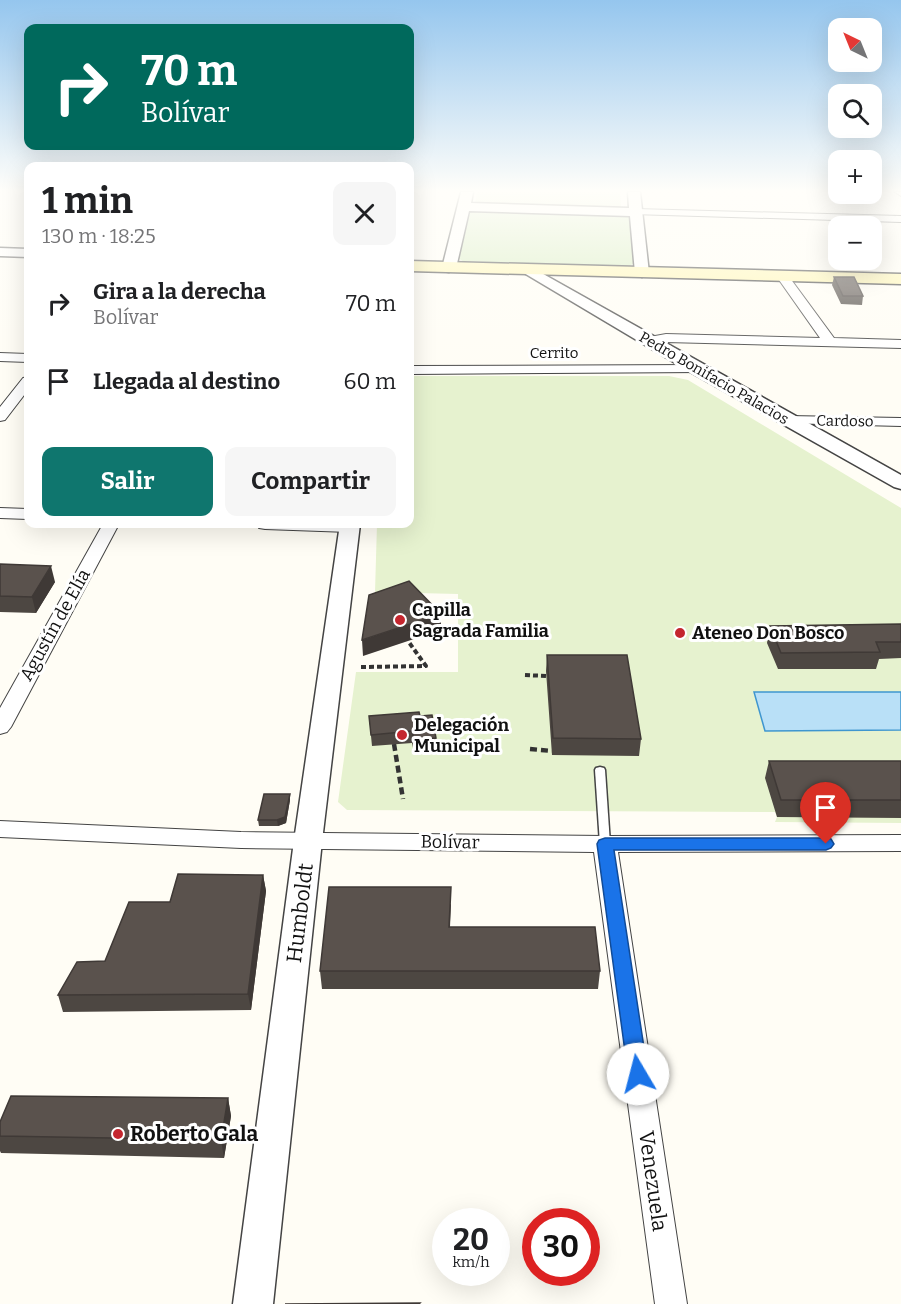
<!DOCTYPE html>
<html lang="es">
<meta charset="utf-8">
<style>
body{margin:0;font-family:Bitter,serif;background:#f6f6f6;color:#202124;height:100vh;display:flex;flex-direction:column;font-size:22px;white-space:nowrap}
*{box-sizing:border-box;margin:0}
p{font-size:20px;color:#757577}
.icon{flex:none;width:33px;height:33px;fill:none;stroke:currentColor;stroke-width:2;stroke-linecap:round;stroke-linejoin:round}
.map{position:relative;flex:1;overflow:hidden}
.drawer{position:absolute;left:24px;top:162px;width:390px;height:366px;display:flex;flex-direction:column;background:#fff;border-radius:12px;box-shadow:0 6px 24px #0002}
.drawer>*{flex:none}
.banner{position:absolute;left:24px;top:24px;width:390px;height:126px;border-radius:12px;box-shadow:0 6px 24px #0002;background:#00695c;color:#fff;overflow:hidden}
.needle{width:39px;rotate:317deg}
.buttons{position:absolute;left:828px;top:18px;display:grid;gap:12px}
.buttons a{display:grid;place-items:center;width:54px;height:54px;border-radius:12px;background:#fff;box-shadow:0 6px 24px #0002;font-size:30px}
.speed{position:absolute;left:432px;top:1208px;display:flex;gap:12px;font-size:30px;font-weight:700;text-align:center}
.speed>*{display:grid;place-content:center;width:78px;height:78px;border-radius:50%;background:#fff;box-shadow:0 6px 24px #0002;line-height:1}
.speed small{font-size:15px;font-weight:400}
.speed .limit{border:9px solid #d22;background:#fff;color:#111}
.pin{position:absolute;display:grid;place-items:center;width:51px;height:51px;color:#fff;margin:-62px -26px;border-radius:50% 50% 50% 0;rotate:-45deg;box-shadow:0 0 6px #0007}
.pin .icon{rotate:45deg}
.me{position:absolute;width:66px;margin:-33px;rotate:352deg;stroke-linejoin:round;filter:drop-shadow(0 0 4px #0008)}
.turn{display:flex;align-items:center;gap:21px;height:126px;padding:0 18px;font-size:27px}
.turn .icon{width:78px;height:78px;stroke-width:2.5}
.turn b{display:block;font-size:42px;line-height:51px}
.round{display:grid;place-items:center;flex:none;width:63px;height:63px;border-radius:12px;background:#f6f6f6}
.overview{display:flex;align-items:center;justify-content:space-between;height:102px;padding:0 18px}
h1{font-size:36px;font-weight:700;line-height:45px}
.primary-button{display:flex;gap:12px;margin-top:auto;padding:12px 18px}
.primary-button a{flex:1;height:69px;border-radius:12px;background:#0f766e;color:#fff;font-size:24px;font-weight:700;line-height:69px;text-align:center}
.primary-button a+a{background:#f6f6f6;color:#202124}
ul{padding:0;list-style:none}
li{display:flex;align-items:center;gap:18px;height:78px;padding:0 18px}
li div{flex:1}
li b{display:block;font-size:22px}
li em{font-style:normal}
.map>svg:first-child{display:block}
.green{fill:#d5ebbd}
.pitch{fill:#e6f2cf}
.water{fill:#b9e0f7;stroke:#3f96cf;stroke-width:1.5}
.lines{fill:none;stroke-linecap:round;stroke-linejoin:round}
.service-casing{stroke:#444;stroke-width:3}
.minor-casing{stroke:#444;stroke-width:2}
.tertiary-casing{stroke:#444;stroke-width:3}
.secondary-casing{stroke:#333;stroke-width:3}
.path-far1{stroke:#333;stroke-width:4;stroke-dasharray:5 3;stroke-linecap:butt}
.path{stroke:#333;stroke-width:4.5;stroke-dasharray:7 4;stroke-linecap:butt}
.service{fill:#fff;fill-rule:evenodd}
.minor{fill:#fff;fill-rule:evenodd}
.tertiary{fill:#fff;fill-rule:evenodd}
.secondary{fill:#fff6b0;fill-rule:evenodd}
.wall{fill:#4d4742}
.shaded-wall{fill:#3f3936}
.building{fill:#5a524d;stroke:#3f3936;stroke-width:1.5}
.route{fill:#1a73e8;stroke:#114b97;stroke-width:1.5}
.poi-dot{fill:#c4262e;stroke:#fff;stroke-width:2}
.labels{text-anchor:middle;stroke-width:6;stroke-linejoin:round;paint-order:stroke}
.far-street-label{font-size:15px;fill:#111;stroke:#fff}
.poi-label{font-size:18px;font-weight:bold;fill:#111;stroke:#fff;text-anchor:start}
.street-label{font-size:18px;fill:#111;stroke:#fff}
.near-street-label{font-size:21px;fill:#111;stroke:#fff}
.near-poi-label{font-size:21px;font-weight:bold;fill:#111;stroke:#fff;text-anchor:start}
</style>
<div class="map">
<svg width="901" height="1304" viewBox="0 0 901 1304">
<rect width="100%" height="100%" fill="#fffdf5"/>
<path class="green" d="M474,210l149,3 9,3 4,46 -8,5 -165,-6 -4,-2 11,-47z"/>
<path class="pitch" d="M477,192h143l1,15 -146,-3z
M410,376h259l19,4 213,128v315l-126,-1 2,-5 -2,-5 -428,-2 -9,-8 18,-130h102v-78l-83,-2 2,-68h33z"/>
<path class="water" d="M754,692h147v38l-136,1z"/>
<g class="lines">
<defs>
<path id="service" d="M600,767l4,1 1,2 5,74 -1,3 -4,1 -4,-1 -1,-3 -5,-74 1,-2z"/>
<path id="minor" d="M895,192h6v4z
M636,209l265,7v6l-269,-8v-4z
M783,273l4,1 47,64 67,2v8l-235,-6 -17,3 -7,-4 2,-3 22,-4 154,4 -43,-61z
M0,353l28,1v8l-28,-1z
M698,365l5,1 2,3 -2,3 -293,2v-8z
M28,377v13l-23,30 -5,1v-14l23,-29z
M788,416l113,2v8l-118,-3 -2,-3z
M0,508l28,1v10l-28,-1z
M103,524h16l-108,203 -4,5 -7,2v-26z
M257,524h98l2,3 -2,4 -6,1 -84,-3 -6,-1z
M0,821l241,11 364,4 296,-1v16l-283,1 69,452h-32l-61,-452 -353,-4 -241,-11z"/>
<path id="tertiary" d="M461,192h12l-2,11 158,5 -1,-16h12l9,81 -7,4 -7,-4 -5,-57 -161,-5 -13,57 -7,4 -5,-1 -2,-3z
M0,248l28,1v8l-28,-1z
M529,266l372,209v14l-7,-2 -202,-114 -168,-100 -2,-3 2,-3z
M340,524h20l-38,317 -49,463h-40l61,-463z"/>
<path id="secondary" d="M410,261l491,13v10l-491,-13z"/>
</defs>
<use href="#service" class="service-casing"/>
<use href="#minor" class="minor-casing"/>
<use href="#tertiary" class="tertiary-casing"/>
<use href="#secondary" class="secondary-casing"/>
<path class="path-far1" d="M361,667l65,-1 -18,-25
M525,675l21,1"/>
<path class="path" d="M394,744l9,55
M530,749l22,2"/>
<use href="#service" class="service"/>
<use href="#minor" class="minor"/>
<use href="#tertiary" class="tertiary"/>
<use href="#secondary" class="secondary"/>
</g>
<path class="wall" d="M834,277l29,19 -1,9 -21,-1 -9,-19z
M0,564l55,18 -19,31 -36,-1z
M901,624v34l-22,1 -3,10h-98l-11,-26 3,-17z
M547,655l94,84 -2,17 -87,-1 -6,-84z
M369,716h51l16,22v12l-22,2 -2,-9 -40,3z
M769,761h132v57l-124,-1 -12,-39z
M290,800l-4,23 -8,3h-19l-1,-6z
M263,875l3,16 -15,119 -188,2 -5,-17 47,-34 65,-59z
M451,904l-1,23 150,44 -2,18h-276l-2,-18z
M228,1098l3,18 -7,42 -223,-5 -1,-2v-29z"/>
<path class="shaded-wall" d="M51,566l4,16 -19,31 -4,-16z
M441,614v16l-78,26 -1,-16z
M290,794v6l-4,23 -8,3 -1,-6z
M263,875l3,16 -15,119 -3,-16z
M228,1098l3,18 -7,42 -3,-18z"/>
<path class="building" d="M834,277h20l9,19h-20z
M0,564l51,2 -19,31 -32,-1z
M409,581l32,33 -79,26 7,-45z
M901,624v18h-25l4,10 -99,1 -11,-27z
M547,655h80l14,84 -88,-1z
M419,712l1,4 12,-1 4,23 -22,2 -2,-9 -41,4 -2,-19z
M769,761h132v39h-120z
M264,794h26l-5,23 -8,3h-19z
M178,874l85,1 -15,119 -190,1 19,-33 28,-1 24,-59h41z
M329,887h122l-2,40h146l5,44h-280z
M11,1096l217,2 -7,42 -221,-4v-14z
M420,1303l-1,1h-134z"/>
<linearGradient id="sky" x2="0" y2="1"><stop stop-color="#95c6ee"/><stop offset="0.51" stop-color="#fffefa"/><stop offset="1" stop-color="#fffefa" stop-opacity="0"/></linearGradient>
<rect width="901" height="374" fill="url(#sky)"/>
<path class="route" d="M605,838h221l5,1 3,5 -3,4 -5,2h-212l34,224 -3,6 -7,3 -7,-3 -3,-6 -31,-230 2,-4z"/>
<g class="poi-dot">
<circle cx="400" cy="620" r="6"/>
<circle cx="680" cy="633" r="6"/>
<circle cx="402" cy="735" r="6"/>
<circle cx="118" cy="1134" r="6"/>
</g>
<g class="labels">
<g class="far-street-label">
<text x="554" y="358">Cerrito</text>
<text transform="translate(714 378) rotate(30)" y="5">Pedro Bonifacio Palacios</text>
<text transform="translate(845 421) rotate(1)" y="5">Cardoso</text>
</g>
<g class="poi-label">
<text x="412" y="616">Capilla<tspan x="412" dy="21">Sagrada Familia</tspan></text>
<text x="692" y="639">Ateneo Don Bosco</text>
<text x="414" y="731">Delegación<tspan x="414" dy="21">Municipal</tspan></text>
</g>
<g class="street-label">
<text transform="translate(55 625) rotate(-61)" y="6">Agustín de Elía</text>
<text transform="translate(450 842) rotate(1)" y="6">Bolívar</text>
</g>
<g class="near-street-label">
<text transform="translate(300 913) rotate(-83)" y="7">Humboldt</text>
<text transform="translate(653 1181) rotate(82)" y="7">Venezuela</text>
</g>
<g class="near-poi-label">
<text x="130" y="1141">Roberto Gala</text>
</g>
</g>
</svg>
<div class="buttons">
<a><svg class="needle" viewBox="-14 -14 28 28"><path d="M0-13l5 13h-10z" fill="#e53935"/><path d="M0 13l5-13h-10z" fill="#757577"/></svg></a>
<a><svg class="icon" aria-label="search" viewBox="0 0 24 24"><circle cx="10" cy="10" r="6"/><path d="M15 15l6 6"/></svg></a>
<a>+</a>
<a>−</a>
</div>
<div class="speed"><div>20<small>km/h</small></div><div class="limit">30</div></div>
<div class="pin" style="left:826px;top:844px;background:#d93025"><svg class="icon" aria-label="arrive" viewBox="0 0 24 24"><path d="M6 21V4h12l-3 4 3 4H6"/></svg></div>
<svg class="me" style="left:638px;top:1074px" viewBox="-20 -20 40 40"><circle r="19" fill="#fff"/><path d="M0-13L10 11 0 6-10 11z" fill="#1a73e8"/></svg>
<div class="banner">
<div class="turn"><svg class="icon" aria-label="right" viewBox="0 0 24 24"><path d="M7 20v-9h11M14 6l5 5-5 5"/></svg><div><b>70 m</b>Bolívar</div></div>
</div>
<section class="drawer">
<div class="overview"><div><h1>1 min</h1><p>130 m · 18:25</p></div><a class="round"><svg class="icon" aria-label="close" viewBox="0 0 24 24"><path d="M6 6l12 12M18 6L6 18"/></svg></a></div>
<ul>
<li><svg class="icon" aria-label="right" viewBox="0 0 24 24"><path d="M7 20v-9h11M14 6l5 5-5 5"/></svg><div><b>Gira a la derecha</b><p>Bolívar</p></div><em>70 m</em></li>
<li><svg class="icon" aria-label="arrive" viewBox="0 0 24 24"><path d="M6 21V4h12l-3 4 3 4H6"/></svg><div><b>Llegada al destino</b></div><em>60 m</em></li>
</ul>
<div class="primary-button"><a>Salir</a><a>Compartir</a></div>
</section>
</div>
